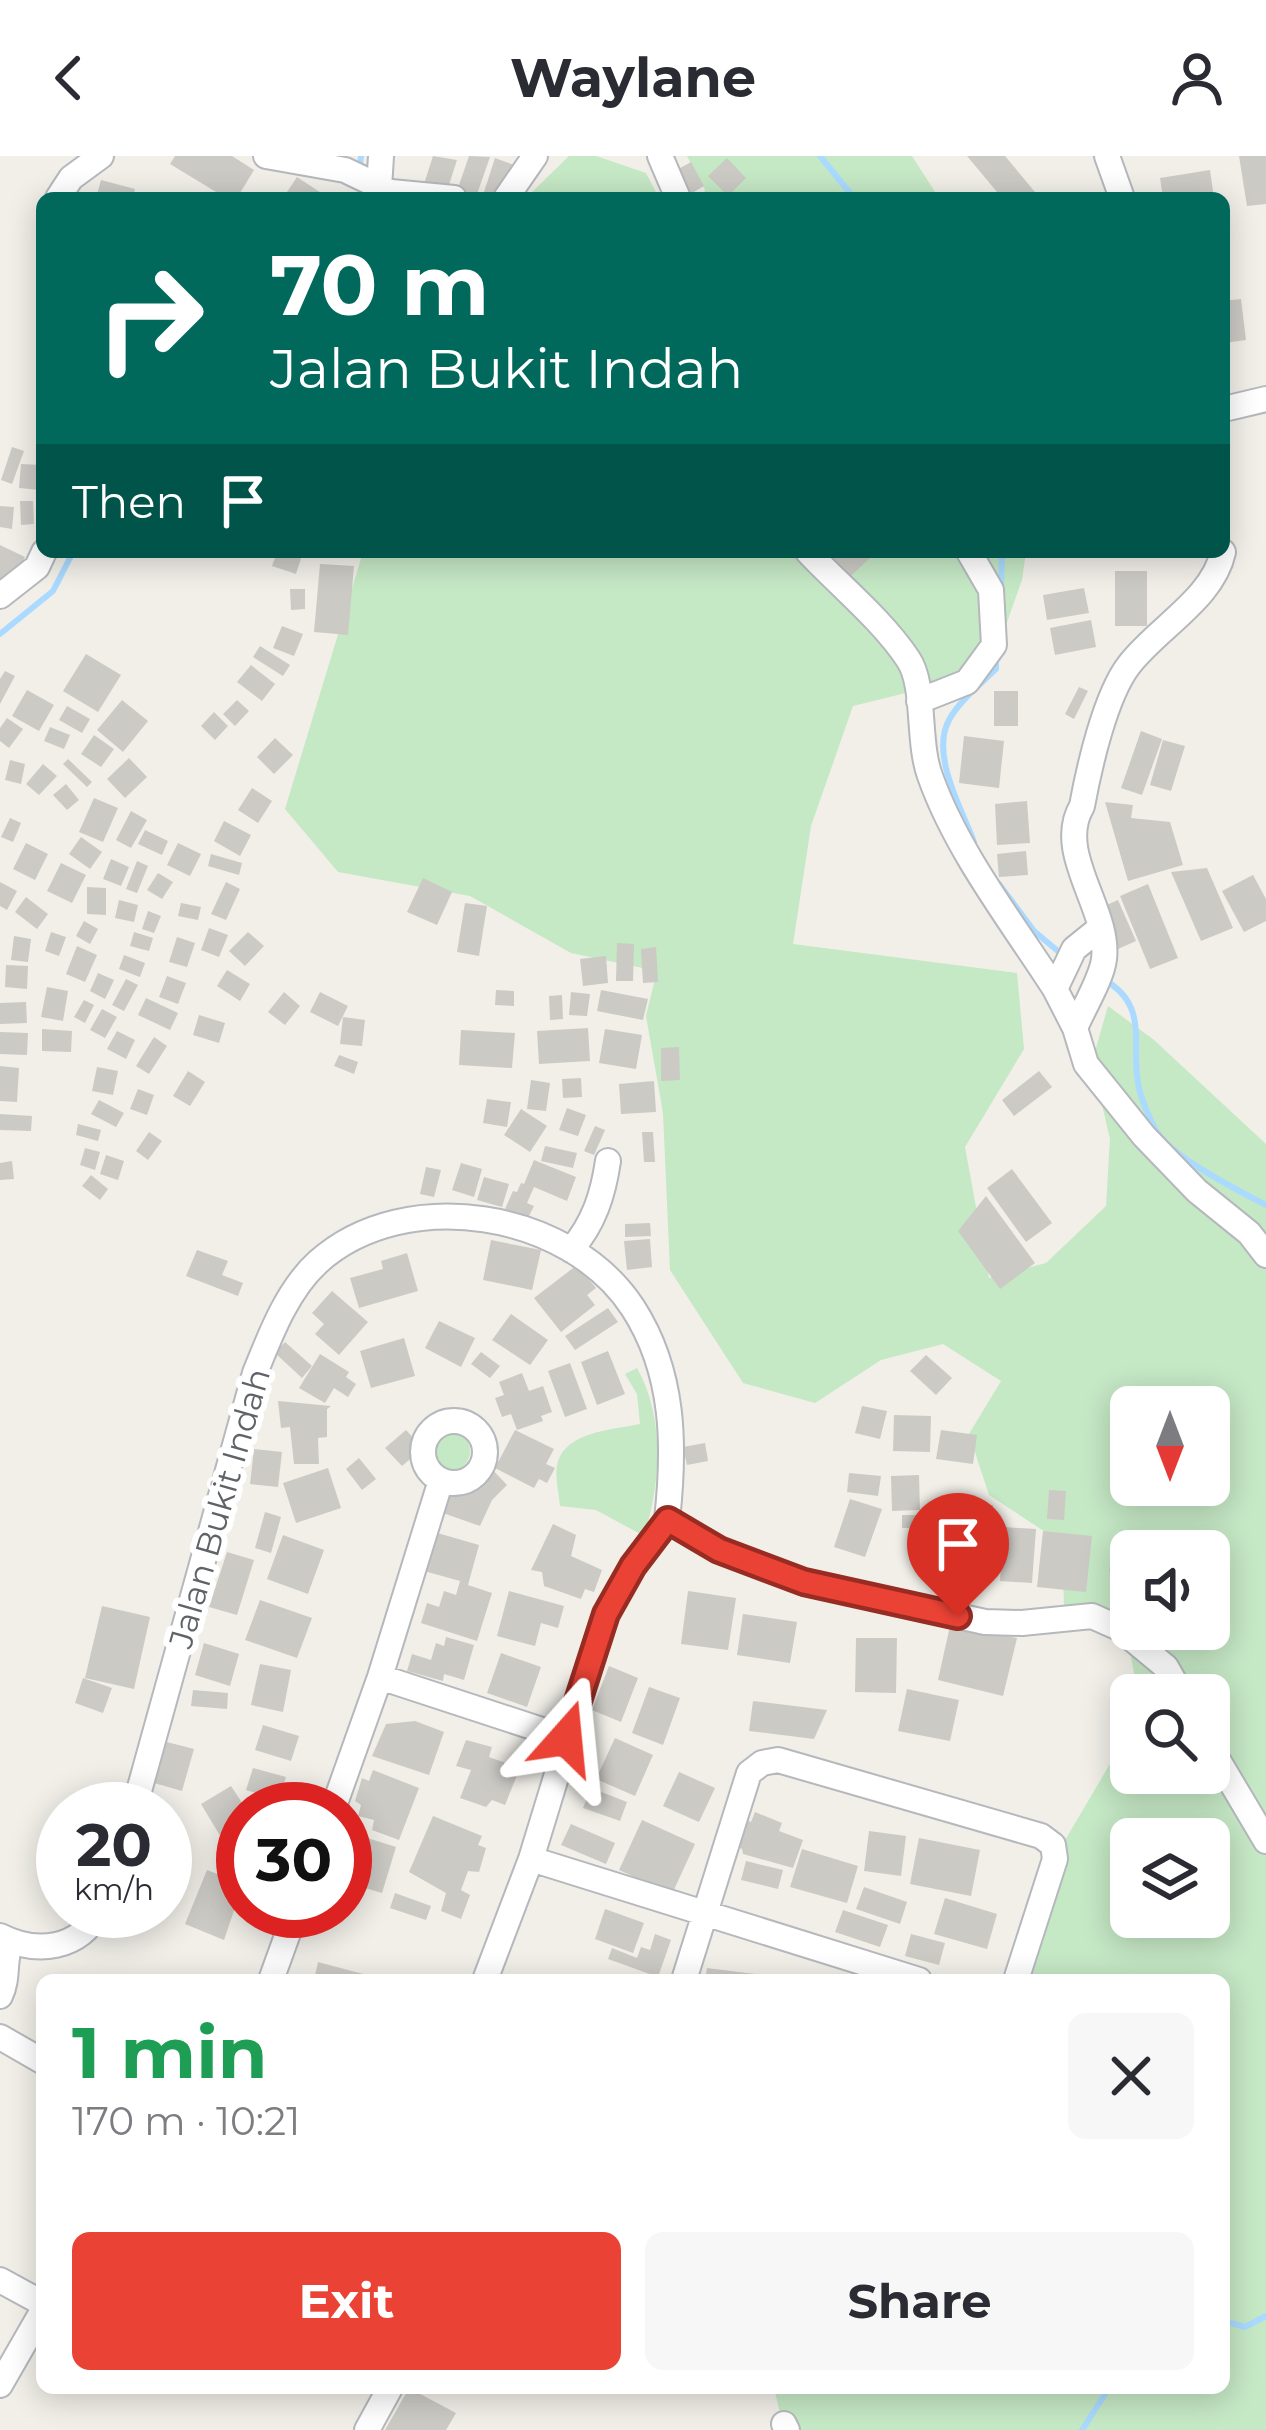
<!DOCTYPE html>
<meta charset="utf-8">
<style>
body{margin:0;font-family:Montserrat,sans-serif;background:#f7f7f7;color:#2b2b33;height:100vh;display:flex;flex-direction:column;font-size:45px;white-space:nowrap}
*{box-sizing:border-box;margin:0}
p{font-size:39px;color:#7c7c81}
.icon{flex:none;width:66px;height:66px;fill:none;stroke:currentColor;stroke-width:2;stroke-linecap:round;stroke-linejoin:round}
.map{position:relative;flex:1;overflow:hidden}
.details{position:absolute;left:36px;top:1818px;width:1194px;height:420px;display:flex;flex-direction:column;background:#fff;border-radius:18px;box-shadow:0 6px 30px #0003}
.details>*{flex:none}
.banner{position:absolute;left:36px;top:36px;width:1194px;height:366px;border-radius:18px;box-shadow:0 6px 30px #0003;background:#00695c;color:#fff;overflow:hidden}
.needle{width:78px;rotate:180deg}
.tools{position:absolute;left:1110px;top:1230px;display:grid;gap:24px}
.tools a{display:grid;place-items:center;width:120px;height:120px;border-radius:18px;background:#fff;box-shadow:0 6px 30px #0003;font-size:60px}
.speed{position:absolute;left:36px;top:1626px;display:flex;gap:24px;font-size:60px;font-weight:700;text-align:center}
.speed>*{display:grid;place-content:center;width:156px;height:156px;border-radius:50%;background:#fff;box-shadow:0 6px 30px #0003;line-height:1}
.speed small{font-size:30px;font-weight:400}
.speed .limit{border:18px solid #d22;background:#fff;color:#111}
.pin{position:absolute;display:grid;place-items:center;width:102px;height:102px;color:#fff;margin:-123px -51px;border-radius:50% 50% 50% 0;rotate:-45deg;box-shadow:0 0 12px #0007}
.pin .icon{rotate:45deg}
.me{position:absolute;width:132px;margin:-66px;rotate:18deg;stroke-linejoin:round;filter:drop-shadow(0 0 9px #0008)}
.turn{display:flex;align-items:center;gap:42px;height:252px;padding:0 36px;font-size:54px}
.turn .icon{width:156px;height:156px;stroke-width:2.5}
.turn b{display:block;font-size:84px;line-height:102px}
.then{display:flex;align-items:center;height:114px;padding:0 36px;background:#0003;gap:24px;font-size:45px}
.round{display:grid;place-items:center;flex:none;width:126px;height:126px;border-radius:18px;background:#f7f7f7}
.summary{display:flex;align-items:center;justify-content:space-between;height:204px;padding:0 36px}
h1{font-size:72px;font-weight:700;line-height:90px;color:#1e9e55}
.cta{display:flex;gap:24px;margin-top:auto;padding:24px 36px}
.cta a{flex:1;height:138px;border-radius:18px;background:#ea4335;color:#fff;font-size:48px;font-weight:700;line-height:138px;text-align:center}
.cta a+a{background:#f7f7f7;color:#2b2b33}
header{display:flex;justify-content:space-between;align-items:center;height:156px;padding:0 36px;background:#fff;font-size:54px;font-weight:700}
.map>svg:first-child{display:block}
.green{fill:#c5e8c5;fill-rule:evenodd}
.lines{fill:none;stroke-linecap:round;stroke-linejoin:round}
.stream{stroke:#aadaff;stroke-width:6}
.building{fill:#cccac5}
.street-casing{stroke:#b5b8bc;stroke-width:28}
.street{stroke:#fff;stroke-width:24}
.route-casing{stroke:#982c22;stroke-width:30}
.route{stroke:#ea4335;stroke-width:21}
.labels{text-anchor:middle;stroke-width:12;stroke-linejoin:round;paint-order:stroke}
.street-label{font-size:33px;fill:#5f6368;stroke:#fff}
</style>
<header><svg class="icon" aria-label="back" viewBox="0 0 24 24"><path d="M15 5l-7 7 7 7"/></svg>Waylane<svg class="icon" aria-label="person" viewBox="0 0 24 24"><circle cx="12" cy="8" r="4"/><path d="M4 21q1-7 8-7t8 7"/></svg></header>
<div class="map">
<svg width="1266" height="2274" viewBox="0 0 1266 2274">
<rect width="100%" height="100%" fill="#f1efe8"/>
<path class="green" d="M569,0h27l50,17 13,25h-133z
M687,0h225l27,42h-237l3,-8z
M363,396h663l-4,28 -31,87 -57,19 -81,20 -42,120 -18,118 224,29 7,76 -59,98 24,131 57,-15 60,-57 4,-67 -18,-77 16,-56 46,34 112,104v1286h-482l-10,-42h450v-408h-210l50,-138 67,-114v45h78v-78h-71l-13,-71 -61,-18 -2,-63 -73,-48 -20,-61 32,-53 -58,-37 -62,16 -66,43 -72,-20 -73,-113 -7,-157 -17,-97 11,-45 -86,-18 -101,-57 -132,-24 -53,-63zM1131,1251h78v78h-78zM1131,1395h78v78h-78zM1131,1683h78v78h-78z
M637,1212c28,50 24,114 7,168l-48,-26 -36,-4c-1,-12 -5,-28 -3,-40 6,-34 54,-36 83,-42l-3,-30 -12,-20z
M430 1295a20 20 0 1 1 40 0a20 20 0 1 1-40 0Z"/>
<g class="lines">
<path class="stream" d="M820,0l34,42
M359,15l2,-15
M1001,435l1,-39
M0,478l53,-43 20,-39
M974,686c-12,-33 -44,-87 -25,-122 10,-19 32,-36 47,-51v-11
M999,728l35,47 32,27
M1103,823c49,27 26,68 36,109 3,13 11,32 18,44 15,25 82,59 109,73
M1224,2165l21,6 21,-11
M1082,2274l27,-42"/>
</g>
<path class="building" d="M175,0h57l22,14 -17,28h-11l-56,-34z
M433,0l24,4 -11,34 -23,-7z
M469,0l21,1 -14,40 -19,-6z
M967,0h38l35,42h-38z
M1239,0h27v48l-19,2z
M495,2l19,7 -12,33 -18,-6z
M727,2l19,20 -18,18 -20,-20z
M691,6l13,24 -17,10 -14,-24z
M1210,14l4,28h-51l-3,-20z
M297,21l32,21h-46z
M101,24l34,9 -2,9h-37z
M1241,143l5,41 -22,3v-42z
M12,291l12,4 -12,33 -11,-4z
M21,308l21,1 -2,25 -21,-2z
M20,345h13l1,23 -13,1z
M0,350l14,1 -2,22 -12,-2z
M0,389l25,12 -14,27 -11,-6z
M277,396h26l-7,22 -24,-8z
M827,396h49l-25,24z
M320,408l34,2 -6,69 -34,-3z
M1115,415h32v55h-32z
M1084,432l5,25 -42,7 -4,-25z
M290,433h15v20l-14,1z
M1091,464l5,27 -41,8 -5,-27z
M282,470l21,8 -9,22 -21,-8z
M260,490l30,19 -7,11 -30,-19z
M86,498l35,21 -23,37 -35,-21z
M251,509l24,19 -13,17 -25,-19z
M5,515l10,5 -15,28v-25z
M1079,531l9,4 -14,28 -9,-5z
M27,534l27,15 -15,26 -27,-15z
M994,535h24v35h-24z
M122,544l26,21 -25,31 -26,-22z
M237,544l12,11 -14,15 -12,-12z
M67,550l23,13 -8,14 -23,-13z
M214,556l14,14 -13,14 -14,-14z
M7,562l16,11 -14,19 -9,-7v-13z
M50,571l20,8 -6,14 -20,-8z
M1141,575l21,8 -20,56 -21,-7z
M94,579l20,14 -13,18 -20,-13z
M964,580l40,5 -5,47 -40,-5z
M275,582l18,17 -19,19 -17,-17z
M1163,584l22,6 -14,45 -21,-6z
M129,602l18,19 -22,21 -18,-19z
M68,603l24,23 -5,5 -24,-23z
M10,604l15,4 -4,20 -16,-4z
M43,608l14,12 -18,19 -13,-11z
M66,628l13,16 -12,10 -14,-15z
M252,632l20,13 -14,22 -20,-13z
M94,642l24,10 -15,34 -24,-10z
M1027,645l3,42 -33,2 -2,-41z
M1105,646l28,3 -2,13 39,4 13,43 -55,16z
M131,655l16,9 -16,28 -15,-8z
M10,662l11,5 -8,19 -12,-5z
M224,665l27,14 -11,21 -26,-15z
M145,674l23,11 -6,14 -24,-11z
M81,681l21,15 -12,17 -21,-15z
M26,687l22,11 -13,26 -22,-11z
M178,687l23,11 -11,22 -23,-11z
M1026,695l2,24 -29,2 -2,-23z
M211,698l31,9 -3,12 -31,-9z
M111,703l18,8 -8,19 -18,-7z
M137,705l11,5 -11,27 -11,-4z
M61,707l25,12 -14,28 -25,-12z
M1207,712l26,60 -32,13 -30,-69z
M158,717l15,9 -11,17 -15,-9z
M1253,719l13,24v22l-22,11 -22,-41z
M423,722l29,14 -15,33 -30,-13z
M0,726l17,9 -10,19 -7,-4z
M226,726l14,7 -14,31 -15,-6z
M1148,728l30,74 -28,11 -30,-73z
M87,731l19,1v27l-19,-1z
M26,741l22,17 -11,15 -22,-17z
M119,744l19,5 -4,17 -19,-4z
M1118,744l18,41 -18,8 -18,-41z
M181,747l20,4 -3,13 -20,-4z
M465,747l22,3 -8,50 -22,-4z
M148,755l13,5 -7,17 -12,-4z
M84,765l14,8 -8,15 -14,-8z
M209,772l19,7 -9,22 -18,-7z
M51,776l15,5 -7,19 -14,-5z
M134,776l19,6 -4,13 -19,-5z
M248,776l16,14 -19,20 -16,-15z
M14,780l17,3 -3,23 -17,-2z
M177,781l18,6 -8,24 -18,-5z
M617,787l17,1 -1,37h-17z
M77,790l20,9 -12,27 -19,-8z
M656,791l2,35 -15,1 -2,-34z
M124,799l21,8 -5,14 -21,-8z
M606,800l2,27 -25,3 -3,-27z
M6,809l22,1 -1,23 -22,-2z
M227,814l23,14 -10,17 -23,-15z
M98,817l16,7 -9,19 -15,-8z
M167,820l19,7 -8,21 -19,-7z
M126,823l12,6 -14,26 -12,-6z
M47,831l21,4 -5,30 -22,-4z
M496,834l18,1v15l-19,-1z
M601,834l47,9 -5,21 -46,-9z
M284,836l16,14 -15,19 -17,-13z
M320,836l28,14 -10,20 -28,-14z
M571,836l19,2 -3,22 -18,-1z
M562,839l1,24 -13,1 -1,-24z
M146,842l32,15 -8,17 -32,-15z
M84,844l10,5 -9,18 -11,-6z
M26,846l1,21 -27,1v-21z
M102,853l15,8 -12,21 -15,-8z
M199,859l26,8 -6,20 -26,-8z
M343,861l22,3 -3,26 -22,-2z
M588,872l2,33 -51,3 -2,-33z
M42,873l30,2 -1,21 -29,-1z
M605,873l37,6 -6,34 -37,-6z
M461,874l54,3 -3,35 -53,-3z
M117,875l18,9 -9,19 -19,-10z
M0,876l28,1 -1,22 -27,-1z
M154,881l13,9 -18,28 -13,-8z
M679,891l1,33 -19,1v-33z
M339,899l19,7 -4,12 -20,-8z
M0,910l19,2 -2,34 -17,-1z
M97,911l21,4 -5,24 -21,-4z
M188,915l17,11 -15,24 -17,-10z
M1039,915l13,16 -38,29 -12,-16z
M581,922l1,19 -19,1 -1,-19z
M531,924l19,3 -4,28 -19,-2z
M654,925l2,31 -35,2 -2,-30z
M138,933l16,6 -7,20 -17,-6z
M487,943l24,3 -4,25 -24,-4z
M99,944l25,13 -8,14 -25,-13z
M567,952l19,7 -8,21 -19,-6z
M521,953l26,17 -17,26 -26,-17z
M0,958l32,2 -1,15 -31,-1z
M78,968l23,6 -3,11 -22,-6z
M595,970l10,4 -11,25 -10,-4z
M149,976l13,9 -14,19 -12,-9z
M642,976h11l2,30h-11z
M545,990l32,7 -4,15 -32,-7z
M85,992l15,4 -5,18 -15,-5z
M106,999l18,6 -6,19 -18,-6z
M534,1004l42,17 -9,24 -33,-14 -7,16 7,3 -6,12 -23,-9 8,-18 4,1 4,-9 3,1z
M12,1005l2,18 -14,1v-17z
M461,1007l21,6 -8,28 -22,-7z
M426,1011l15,3 -7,27 -14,-3z
M1012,1013l40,54 -26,19 -39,-54z
M91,1019l17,14 -8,11 -18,-14z
M484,1021l25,7 -7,23 -25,-7z
M986,1040l49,67 -35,26 -42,-58z
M650,1067l1,13 -26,1v-13z
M650,1083l2,28 -25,3 -3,-29z
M491,1084l50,10 -9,40 -49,-10z
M197,1094l31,11 -6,14 21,8 -5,13 -52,-20z
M407,1097l11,38 -59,17 -9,-30 33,-9 -2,-8z
M577,1109l19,23 -9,7 8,10 -34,27 -27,-34z
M332,1135l36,31 -29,33 -24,-21 9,-10 -12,-11z
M608,1152l10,14 -43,28 -10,-14z
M511,1158l37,26 -18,25 -38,-25z
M439,1165l36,17 -14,29 -36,-19z
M404,1182l11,38 -44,12 -11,-37z
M285,1186l27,24 -10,12 -27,-25z
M608,1195l17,43 -28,11 -16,-43z
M481,1196l19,14 -10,12 -19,-14z
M320,1198l29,18 -3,5 10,7 -8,13 -14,-9 -9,15 -26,-15z
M926,1199l26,23 -16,17 -26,-24z
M570,1207l17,46 -22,8 -17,-46z
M522,1217l7,18 14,-5 9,26 -11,4 2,5 -26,9 -6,-16 -9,3 -7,-19 9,-3 -5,-13z
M278,1245l53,5 -4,3v28l-9,1 1,26h-25l-4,-37 -9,1z
M862,1250l25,5 -7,28 -25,-6z
M894,1259l37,1 -1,36 -37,-1z
M406,1274l17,18 -21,18 -17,-18z
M515,1274l39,19 -8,15 9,4 -8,15 -8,-4 -5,9 -39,-20z
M941,1274l36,5 -4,29 -37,-5z
M705,1287l3,18 -21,4 -4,-18z
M254,1293l28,3 -4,35 -28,-3z
M359,1302l17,21 -14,11 -16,-21z
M487,1308l20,21 -15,15 -12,26 -40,-14 11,-27 13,3z
M328,1312l13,40 -45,15 -13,-40z
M849,1317l32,3 -3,20 -31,-4z
M919,1319l1,35 -28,1 -1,-35z
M1049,1334l17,1 -2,29 -17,-1z
M850,1343l32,10 -17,48 -31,-10z
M958,1349h35v36h-35z
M265,1356l16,5 -10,36 -16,-5z
M902,1359h21v13h-21z
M553,1368l23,11 -5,21 31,14 -8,22 -9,-3 -4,10 -37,-13 -2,-14 -11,-2z
M1004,1371l32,2 -4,54 -32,-2z
M1043,1375l49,5 -6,56 -49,-5z
M434,1376l45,13 -11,40 24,8 -15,48 -56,-18 6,-20 12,4 5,-16 12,4 4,-14 -36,-10z
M283,1379l41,15 -16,44 -41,-15z
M1113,1387l14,2 -4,29 -14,-2z
M227,1396l27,8 -17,55 -28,-8z
M509,1435l55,15 -6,22 -17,-5 -6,23 -38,-10z
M688,1435l48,7 -8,52 -47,-6z
M260,1444l52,18 -15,40 -52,-18z
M102,1450l48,11 -16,72 -49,-11z
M743,1458l54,8 -7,41 -53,-8z
M950,1470l67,12 -14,58 -65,-16z
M446,1481l28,8 -10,35 -20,-6 -1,7 -36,-10 5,-17 19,6 5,-17 8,3z
M856,1482h41l-1,55 -41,-1z
M204,1487l35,11 -9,32 -35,-11z
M501,1497l40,14 -14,40 -40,-14z
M260,1508l31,6 -8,42 -32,-7z
M609,1510l29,12 -17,44 -29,-12z
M83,1522l29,10 -9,25 -28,-10z
M649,1531l31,11 -17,47 -31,-12z
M907,1533l52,11 -9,41 -52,-10z
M193,1534l35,3 -1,16 -36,-3z
M753,1545l74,9 -13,29 -65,-8z
M415,1565l29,11 -15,43 -57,-19 14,-32z
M263,1569l36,11 -8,25 -36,-11z
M615,1582l38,17 -18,41 -39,-17z
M159,1584l35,9 -12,42 -35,-10z
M466,1584l26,7 -3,10 31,11 -15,37 -13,-5 -6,7 -26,-9 11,-28 -15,-4z
M253,1612l33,9 -7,23 -33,-10z
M373,1614l46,18 -20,52 -27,-10 2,-10 -16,-4 3,-11 -6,-4 7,-23 7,3z
M679,1616l36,16 -16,34 -36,-16z
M231,1630l15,23 -3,18 -21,12 -21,-35z
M591,1632l36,14 -7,19 -37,-13z
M755,1656l27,11 -3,8 24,9 -10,28 -50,-14 -1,-5 -9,-4 10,-27 8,4z
M433,1660l49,20 -4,9 8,3 -7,24 -11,-1 -7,19 9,5 -9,24 -20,-8 5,-18 -37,-21z
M642,1664l53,24 -23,50 -53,-24z
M571,1668l44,19 -9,21 -45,-19z
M345,1675l51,16 -14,46 -37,-11z
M869,1675l37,5 -5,40 -37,-5z
M919,1682l61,12 -9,46 -61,-12z
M802,1693l56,17 -11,37 -57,-16z
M746,1705l37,9 -5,19 -37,-9z
M207,1714l36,14 -19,56 -39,-16z
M864,1731l43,15 -7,22 -44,-15z
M395,1737l36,13 -5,14 -36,-12z
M945,1742l52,16 -10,35 -53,-15z
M605,1753l39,14 -11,30 -38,-14z
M843,1754l45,15 -8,22 -45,-15z
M655,1778l16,6 -13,37 -50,-18 4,-11 25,10 4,-11 9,3z
M911,1778l34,9 -6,22 -34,-9z
M318,1806l49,13 -1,5h-52z
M707,1812l48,6 -1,6h-49z
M409,2232l47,25 -10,17h-61z"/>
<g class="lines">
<defs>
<path id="street" d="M266,0l79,14 46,22 63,6
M660,0l18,42
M1107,0l15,42
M379,32l2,-32
M58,42l13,-20 30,-22
M506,42l29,-42
M1224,253l42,-10
M808,396c32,34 74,68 100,107 18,26 9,82 22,117 27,76 82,146 125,213
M0,440l37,-29 7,-15
M919,545l48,-19 27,-37 -3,-55 -22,-38
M1100,772l-26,21 -19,40 20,39 11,36 58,72 53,55 52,42 17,22
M1075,872c8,-19 27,-50 29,-69 6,-50 -50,-106 -22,-153 7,-38 23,-110 47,-141 28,-37 84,-66 94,-113
M571,1094c23,-27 32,-55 37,-89
M423 1296a31 31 0 1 1 62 0a31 31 0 1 1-62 0Z
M667,1364l52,30 85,32 181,40 37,1 70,-7 27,12 47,39 16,28
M380,1521l186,61
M1209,1589l57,96
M134,1653l121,-436c15,-37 32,-83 63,-111 87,-78 252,-51 315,46 42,65 42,139 34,212
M333,1653l47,-132 61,-197
M531,1703l388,121
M0,1780c37,19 80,13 99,-25
M271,1824l25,-69
M485,1824l46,-121 75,-245 27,-48 34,-46
M684,1824l65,-207 13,-10 16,-3 263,76 12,9 2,14 -39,121
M0,1840c9,-18 3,-36 11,-54
M0,1881l42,24
M0,2124l42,23
M0,2229l42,-73
M784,2268l3,6
M367,2274l23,-42"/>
</defs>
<use href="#street" class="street-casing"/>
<use href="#street" class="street"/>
</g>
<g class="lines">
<defs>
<path id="route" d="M566,1582l40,-124 27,-48 35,-46 51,30 85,32 154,34"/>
</defs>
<use href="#route" class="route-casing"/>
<use href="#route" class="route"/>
</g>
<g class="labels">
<g class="street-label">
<text transform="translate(219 1352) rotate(-74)" y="12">Jalan Bukit Indah</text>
</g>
</g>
</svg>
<div class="tools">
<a><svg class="needle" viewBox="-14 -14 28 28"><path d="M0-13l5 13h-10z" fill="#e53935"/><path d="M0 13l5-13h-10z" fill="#7c7c81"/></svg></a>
<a><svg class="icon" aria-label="sound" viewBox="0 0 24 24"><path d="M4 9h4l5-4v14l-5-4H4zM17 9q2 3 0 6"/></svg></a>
<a><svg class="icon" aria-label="search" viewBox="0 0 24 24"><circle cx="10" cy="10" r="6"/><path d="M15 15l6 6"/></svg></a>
<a><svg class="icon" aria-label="layers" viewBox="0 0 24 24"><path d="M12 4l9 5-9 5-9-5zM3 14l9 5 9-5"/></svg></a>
</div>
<div class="speed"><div>20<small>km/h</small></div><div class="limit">30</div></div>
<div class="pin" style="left:958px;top:1460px;background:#d93025"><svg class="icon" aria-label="arrive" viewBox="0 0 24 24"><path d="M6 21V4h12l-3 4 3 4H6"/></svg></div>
<svg class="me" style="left:566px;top:1582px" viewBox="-20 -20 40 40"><path d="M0-17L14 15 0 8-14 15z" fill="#ea4335" stroke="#fff" stroke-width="4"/></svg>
<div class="banner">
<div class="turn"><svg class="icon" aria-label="right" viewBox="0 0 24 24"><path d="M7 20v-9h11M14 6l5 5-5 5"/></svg><div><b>70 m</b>Jalan Bukit Indah</div></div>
<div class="then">Then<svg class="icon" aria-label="arrive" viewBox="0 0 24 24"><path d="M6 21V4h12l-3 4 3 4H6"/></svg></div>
</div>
<section class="details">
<div class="summary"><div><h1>1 min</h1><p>170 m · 10:21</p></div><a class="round"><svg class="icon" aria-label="close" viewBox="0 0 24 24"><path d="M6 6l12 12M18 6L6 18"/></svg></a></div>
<div class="cta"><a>Exit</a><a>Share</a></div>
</section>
</div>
